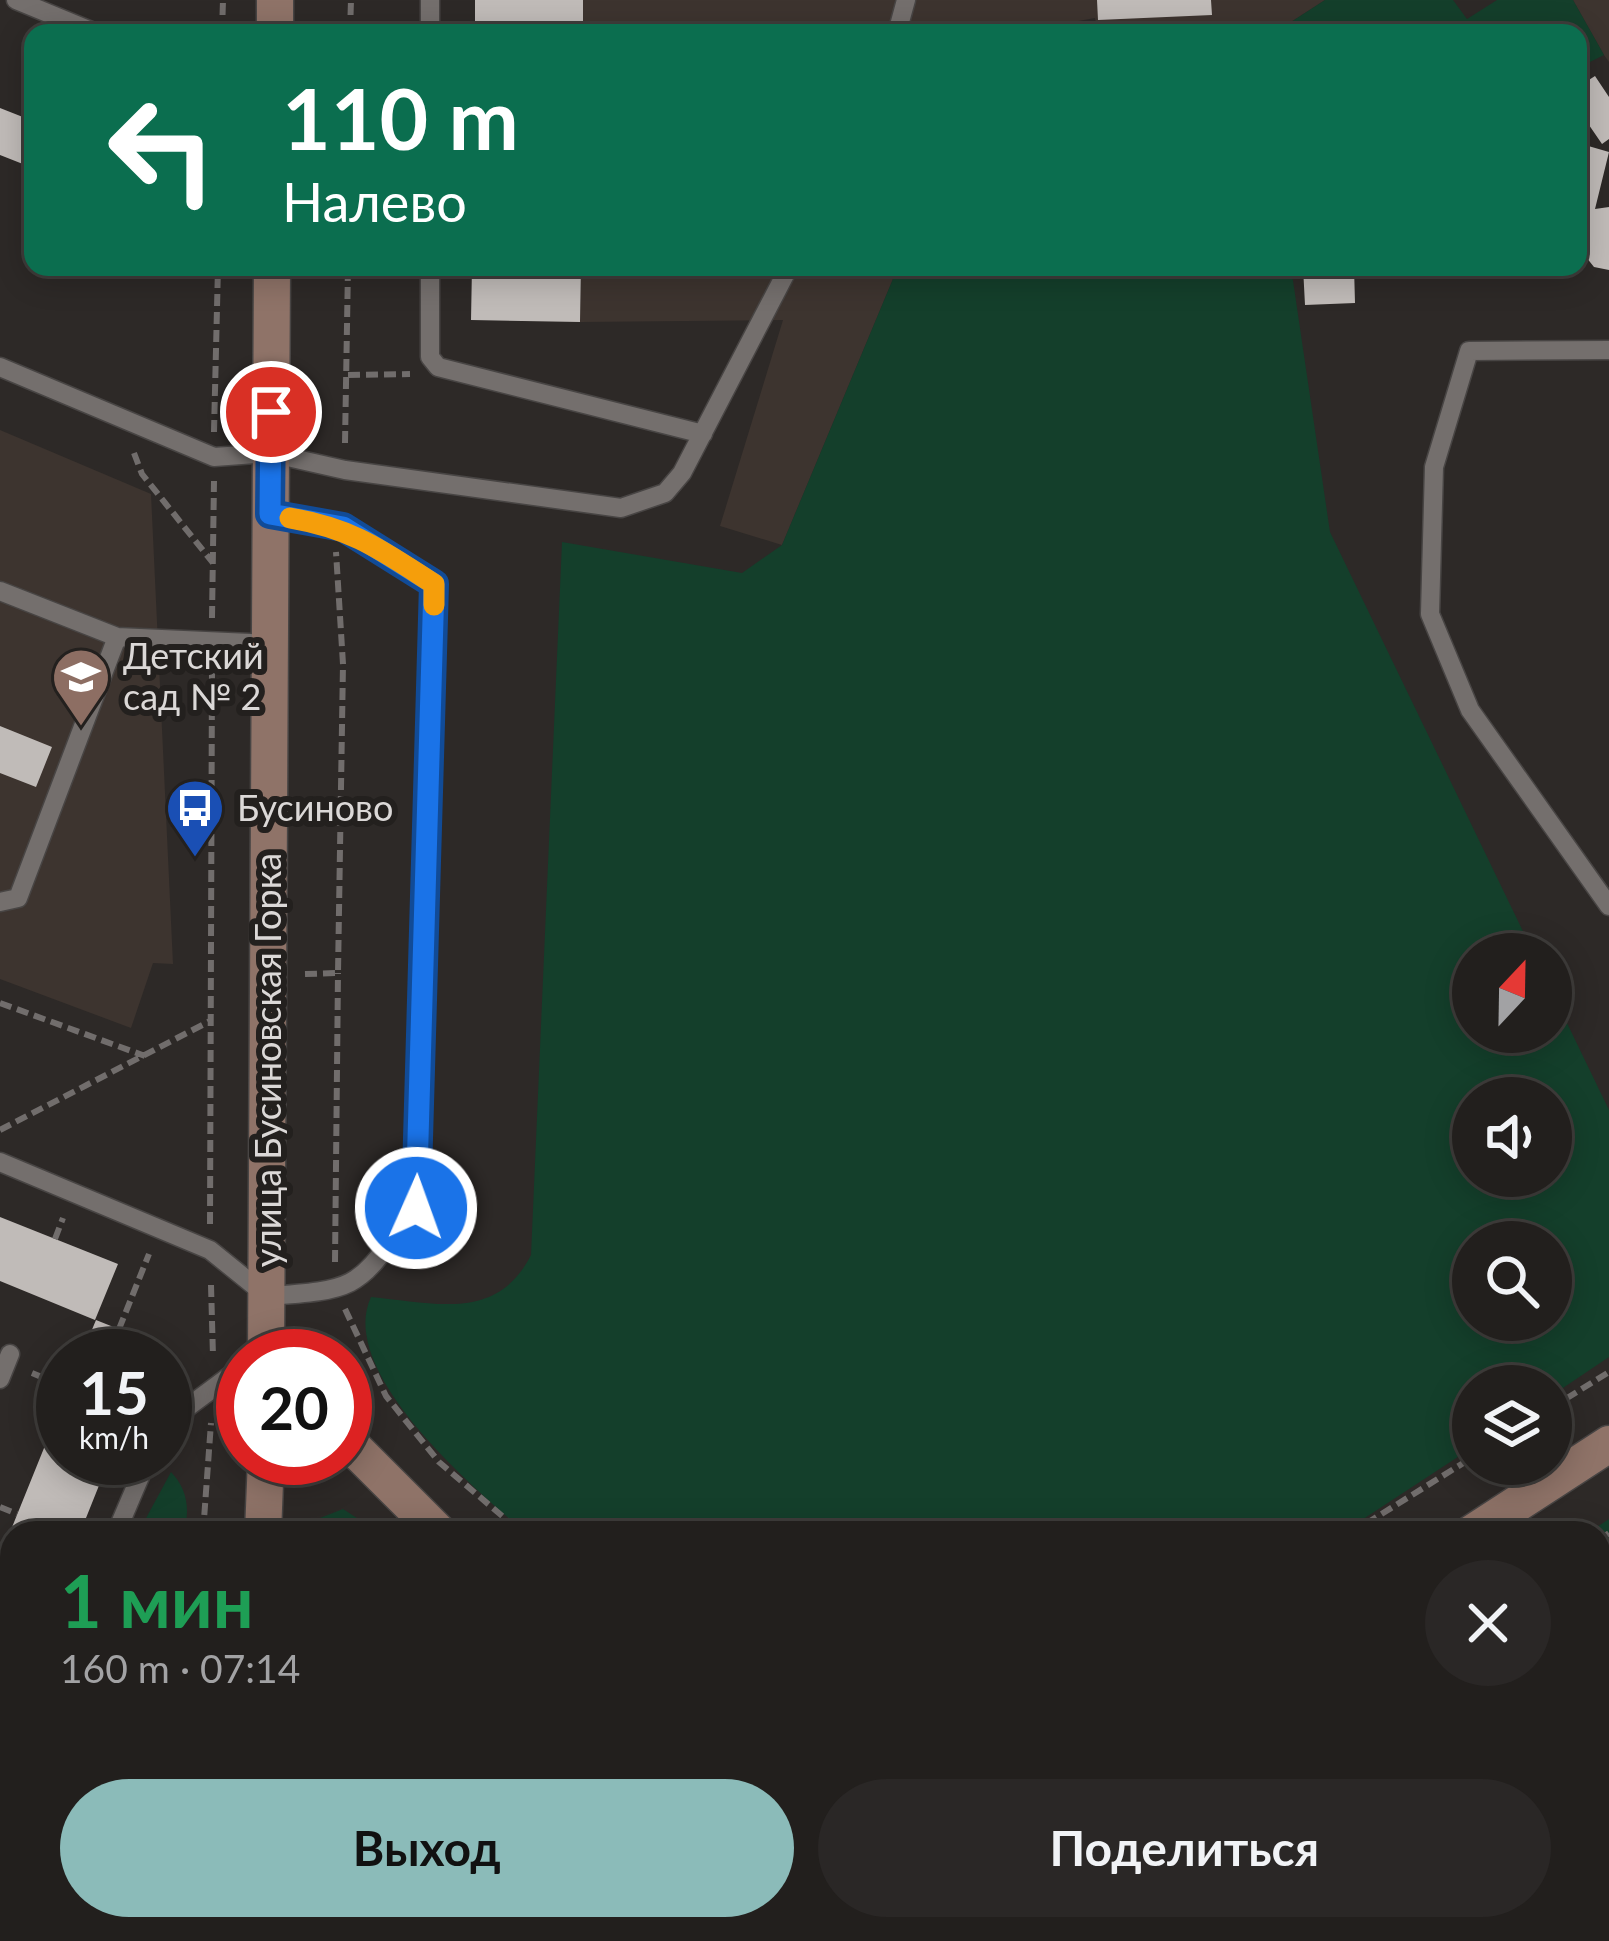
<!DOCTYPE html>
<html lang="ru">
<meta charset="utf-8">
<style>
body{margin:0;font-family:Lato,sans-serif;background:#2a2726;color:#f1f3f6;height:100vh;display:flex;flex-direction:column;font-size:45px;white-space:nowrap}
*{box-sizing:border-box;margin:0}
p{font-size:39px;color:#a2a2a4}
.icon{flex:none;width:66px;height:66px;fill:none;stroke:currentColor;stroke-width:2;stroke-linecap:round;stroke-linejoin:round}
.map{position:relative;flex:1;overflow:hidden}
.sheet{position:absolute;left:0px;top:1521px;width:1611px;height:420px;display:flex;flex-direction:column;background:#221f1d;border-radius:36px 36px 0 0;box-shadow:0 6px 30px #0003,0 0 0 3px #3f3d3b}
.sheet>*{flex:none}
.banner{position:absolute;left:24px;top:24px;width:1563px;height:252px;border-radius:24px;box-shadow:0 6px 30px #0003,0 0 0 3px #3f3d3b;background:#0b6e4f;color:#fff;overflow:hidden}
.needle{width:78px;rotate:22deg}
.controls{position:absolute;left:1452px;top:933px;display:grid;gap:24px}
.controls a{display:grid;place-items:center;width:120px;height:120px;border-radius:50%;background:#221f1d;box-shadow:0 6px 30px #0003,0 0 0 3px #3f3d3b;font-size:60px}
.speed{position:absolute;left:36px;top:1329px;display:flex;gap:24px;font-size:60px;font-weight:700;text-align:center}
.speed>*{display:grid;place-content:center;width:156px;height:156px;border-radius:50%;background:#221f1d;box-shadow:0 6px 30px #0003,0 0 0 3px #3f3d3b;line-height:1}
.speed small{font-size:30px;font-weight:400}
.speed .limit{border:18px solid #d22;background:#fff;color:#111}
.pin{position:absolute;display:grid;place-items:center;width:102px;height:102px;color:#fff;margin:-51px;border:6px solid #fff;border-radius:50%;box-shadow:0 3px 12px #0007}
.me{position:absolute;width:132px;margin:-66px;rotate:2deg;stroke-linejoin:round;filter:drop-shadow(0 0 9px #0008)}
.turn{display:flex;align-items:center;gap:42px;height:252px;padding:0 60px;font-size:54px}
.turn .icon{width:156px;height:156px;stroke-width:2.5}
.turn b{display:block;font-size:84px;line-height:102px}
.round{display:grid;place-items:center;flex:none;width:126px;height:126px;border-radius:63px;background:#2a2726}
.headline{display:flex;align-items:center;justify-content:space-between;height:204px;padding:0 60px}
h1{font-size:72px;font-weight:700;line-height:90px;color:#1e9e55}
.action{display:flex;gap:24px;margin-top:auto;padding:24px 60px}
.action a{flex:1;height:138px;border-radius:72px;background:#8bbbb9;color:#111;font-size:48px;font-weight:700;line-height:138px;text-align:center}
.action a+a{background:#2a2726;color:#f1f3f6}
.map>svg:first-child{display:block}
.built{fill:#3d342f}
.green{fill:#143f2b;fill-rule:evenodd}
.building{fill:#c0bbb8}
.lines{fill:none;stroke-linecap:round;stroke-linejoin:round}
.lane-casing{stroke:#484544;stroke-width:21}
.secondary-casing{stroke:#484544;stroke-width:39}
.path{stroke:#716d6c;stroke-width:6;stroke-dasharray:12 6;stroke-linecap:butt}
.lane{stroke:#746f6d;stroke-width:18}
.secondary{stroke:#8f7368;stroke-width:36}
.route-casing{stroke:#114b97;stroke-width:30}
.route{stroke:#1a73e8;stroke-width:21}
.slow{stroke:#f59e0b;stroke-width:21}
.labels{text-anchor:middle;stroke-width:12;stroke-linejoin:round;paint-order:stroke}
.poi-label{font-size:36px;fill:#dbd8d7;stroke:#23201e;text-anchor:start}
.street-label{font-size:36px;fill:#dbd8d7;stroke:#23201e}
</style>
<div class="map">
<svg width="1609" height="1941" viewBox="0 0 1609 1941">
<rect width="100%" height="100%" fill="#2d2927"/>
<path class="built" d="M583,0h742l-51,33h-158v-11l-20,1 -1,-5 -83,15h-429z
M1573,0h36v62l-5,-7z
M581,267h317l-116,278 -62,-19 63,-206 -203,2z
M0,430l151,64 22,470 -20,-1 -22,65 -131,-49z"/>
<path class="green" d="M1325,0h128l14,19 30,-19h76l31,55 -26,13v-35h-304z
M898,267h393l39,265 204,422h-61v78h78v-42l58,120v247l-58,39v-10h-78v61l-131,86h-816c-51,-44 -190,-161 -155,-236 63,6 126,25 160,-42l31,-713 180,31 40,-28zM1473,1098h78v78h-78zM1473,1242h78v78h-78z
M171,1472c16,16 20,39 12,61h-45z
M343,1509l37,24h-71l11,-15z
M1609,1519v239l-10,7v-232h-11z
M274,1929h723l3,12h-728z"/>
<path class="building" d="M475,0h108v33h-108z
M1097,0h114l1,15 -114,5z
M1595,76l14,21v42l-7,5 -24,-35v-22z
M0,108l33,13v47l-33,-13z
M1578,143l31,9 -14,57 14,-2v63l-15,-3 -12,-15 -4,9z
M472,267h109l-1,55 -109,-2z
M1303,267h51l1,36 -50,2z
M0,726l52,21 -16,40 -36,-14z
M0,1217l118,47 -23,56 -95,-39z
M96,1320l60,24 -5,12h-70z
M63,1401v57h47l-30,75h-68v169l-12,29v-174z
M1609,1922v19h-30l20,-12z"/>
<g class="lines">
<defs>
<path id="lane" d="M16,0l80,33
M430,0v33
M897,33l9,-33
M430,267v90l8,10 265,67
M1609,350l-140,1 -35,116 -4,147 40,96 139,196
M0,367l214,90 56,-4 75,17 276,38 44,-15 17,-20 107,-206
M0,591l117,46 153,7
M0,902l18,-4 99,-261
M0,1162l210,88 57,46c99,-6 90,-11 149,-88l18,-624 -91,-57 -73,-13
M0,1379l10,-25
M165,1424l78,-58
M116,1533l32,-75
M0,1805l12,-28
M1019,1941v-12
M1093,1941l11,-12
M1224,1941l13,-12"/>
<path id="secondary" d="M275,33v-33
M266,1356l6,-1089
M345,1439l94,94
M263,1533l3,-75
M1472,1533l137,-89
M227,1941l2,-12"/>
</defs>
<use href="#lane" class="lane-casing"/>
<use href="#secondary" class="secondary-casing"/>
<path class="path" d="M222,33l1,-33
M350,33l1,-33
M348,375l62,-1
M214,432l4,-165
M345,443l3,-176
M134,453l8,21 71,89
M212,618l2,-137
M305,974l33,-1 5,-309 -7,-112
M0,1003l145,53
M0,1130l210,-109
M210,1224l2,-557
M55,1239l8,-21
M335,1262l3,-289
M211,1285l2,71
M345,1309l41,87 53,66 83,71
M119,1329l30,-75
M32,1373l31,13
M1551,1408l58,-36
M0,1507l17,7
M203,1533l8,-110
M1351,1533l122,-76
M1599,1540l10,-7
M38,1941l4,-12
M169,1941l2,-12"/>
<use href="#lane" class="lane"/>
<use href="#secondary" class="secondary"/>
</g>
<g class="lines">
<defs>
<path id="route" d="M271,412l-1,102 73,13 91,57 -18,624"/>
</defs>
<use href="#route" class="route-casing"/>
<use href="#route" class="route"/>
<path class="slow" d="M290,518c64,11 91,32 144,66v21"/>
</g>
<defs>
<symbol id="school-pin" viewBox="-11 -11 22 30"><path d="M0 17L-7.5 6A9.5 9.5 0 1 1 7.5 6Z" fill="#8d6e63" stroke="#23201e"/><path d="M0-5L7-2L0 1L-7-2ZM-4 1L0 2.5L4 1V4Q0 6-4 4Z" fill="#fff"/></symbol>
<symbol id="bus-pin" viewBox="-11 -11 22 30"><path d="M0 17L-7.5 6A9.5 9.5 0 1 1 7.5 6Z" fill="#1a4fb4" stroke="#23201e"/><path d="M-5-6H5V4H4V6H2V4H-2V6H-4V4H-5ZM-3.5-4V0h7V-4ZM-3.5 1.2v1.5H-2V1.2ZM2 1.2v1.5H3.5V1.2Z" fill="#fff"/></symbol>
</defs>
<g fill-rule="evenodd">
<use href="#school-pin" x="48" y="644" width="66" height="90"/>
<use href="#bus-pin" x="162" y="775" width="66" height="90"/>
</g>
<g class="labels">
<g class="poi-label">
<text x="123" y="669">Детский<tspan x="123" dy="41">сад № 2</tspan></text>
<text x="237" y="821">Бусиново</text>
</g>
<g class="street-label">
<text transform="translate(268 1060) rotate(-90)" y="13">улица Бусиновская Горка</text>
</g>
</g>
</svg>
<div class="controls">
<a><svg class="needle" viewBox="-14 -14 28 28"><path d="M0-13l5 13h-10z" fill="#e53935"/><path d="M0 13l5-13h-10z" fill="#a2a2a4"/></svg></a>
<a><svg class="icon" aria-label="sound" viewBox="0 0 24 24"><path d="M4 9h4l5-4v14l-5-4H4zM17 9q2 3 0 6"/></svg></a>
<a><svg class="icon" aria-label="search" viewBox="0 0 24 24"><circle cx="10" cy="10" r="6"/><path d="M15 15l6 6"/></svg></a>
<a><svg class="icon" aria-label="layers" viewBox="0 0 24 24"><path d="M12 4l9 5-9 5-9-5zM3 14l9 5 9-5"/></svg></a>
</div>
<div class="speed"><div>15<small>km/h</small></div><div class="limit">20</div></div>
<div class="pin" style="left:271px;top:412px;background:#d93025"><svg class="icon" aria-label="arrive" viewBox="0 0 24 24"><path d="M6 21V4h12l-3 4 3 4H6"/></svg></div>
<svg class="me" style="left:416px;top:1208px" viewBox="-20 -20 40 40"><circle r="17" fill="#1a73e8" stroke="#fff" stroke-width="3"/><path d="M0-11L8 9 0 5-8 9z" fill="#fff"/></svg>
<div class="banner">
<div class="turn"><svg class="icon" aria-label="left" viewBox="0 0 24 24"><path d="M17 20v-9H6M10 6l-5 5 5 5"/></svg><div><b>110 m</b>Налево</div></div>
</div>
<section class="sheet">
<div class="headline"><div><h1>1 мин</h1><p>160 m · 07:14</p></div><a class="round"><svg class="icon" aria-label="close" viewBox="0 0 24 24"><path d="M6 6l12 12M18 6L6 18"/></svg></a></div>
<div class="action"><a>Выход</a><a>Поделиться</a></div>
</section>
</div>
